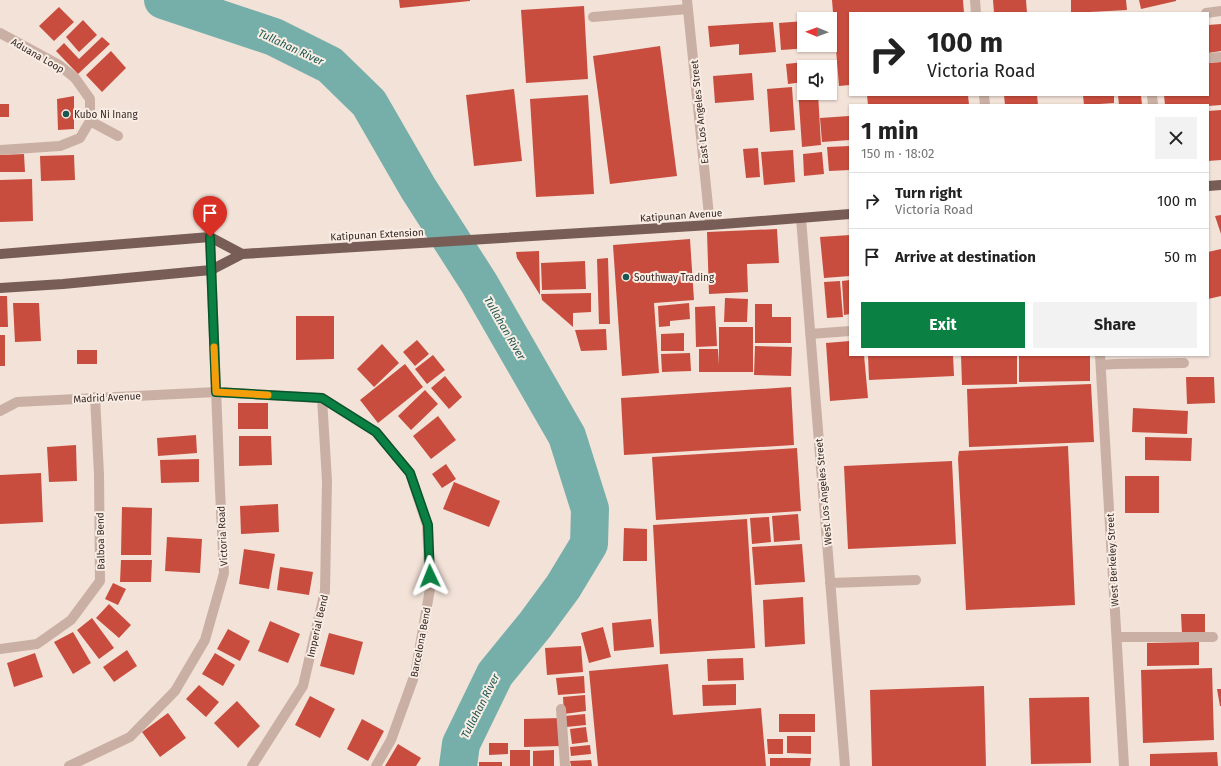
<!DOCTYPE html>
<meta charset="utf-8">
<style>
body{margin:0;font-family:"Fira Sans",sans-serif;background:#f2f2f2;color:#222;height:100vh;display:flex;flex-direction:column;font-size:15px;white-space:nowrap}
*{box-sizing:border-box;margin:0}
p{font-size:13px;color:#767676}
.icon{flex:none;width:22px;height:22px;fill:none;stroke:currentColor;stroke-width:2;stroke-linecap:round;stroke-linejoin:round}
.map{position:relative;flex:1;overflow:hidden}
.side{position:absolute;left:849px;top:104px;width:360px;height:252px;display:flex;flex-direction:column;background:#fff;border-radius:0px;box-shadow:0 1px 3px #0004}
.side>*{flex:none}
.top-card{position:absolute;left:849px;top:12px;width:360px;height:84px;border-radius:0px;box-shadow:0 1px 3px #0004;background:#fff;color:#222;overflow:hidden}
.needle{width:26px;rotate:271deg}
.buttons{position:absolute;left:797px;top:12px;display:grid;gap:8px}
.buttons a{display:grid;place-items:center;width:40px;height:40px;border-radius:0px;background:#fff;box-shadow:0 1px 3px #0004;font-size:20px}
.pin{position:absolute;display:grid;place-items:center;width:34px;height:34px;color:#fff;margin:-41px -17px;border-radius:50% 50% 50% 0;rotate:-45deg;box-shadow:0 0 4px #0007}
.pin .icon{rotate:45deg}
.me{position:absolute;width:44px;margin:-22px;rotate:358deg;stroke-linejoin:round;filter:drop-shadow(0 0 3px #0008)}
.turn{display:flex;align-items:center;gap:14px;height:84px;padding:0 12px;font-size:18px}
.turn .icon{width:52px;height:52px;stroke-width:2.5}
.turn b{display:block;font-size:28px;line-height:34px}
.round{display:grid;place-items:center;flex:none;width:42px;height:42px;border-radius:0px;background:#f2f2f2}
.headline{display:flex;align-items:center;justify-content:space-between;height:68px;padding:0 12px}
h1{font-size:24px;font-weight:700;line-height:30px}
.cta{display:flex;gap:8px;margin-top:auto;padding:8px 12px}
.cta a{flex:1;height:46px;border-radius:0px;background:#0b8043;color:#fff;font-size:16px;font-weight:700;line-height:46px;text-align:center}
.cta a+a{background:#f2f2f2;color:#222}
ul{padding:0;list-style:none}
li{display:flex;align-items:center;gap:12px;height:56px;padding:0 12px;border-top:1px solid #e0e0e0}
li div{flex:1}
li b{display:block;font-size:15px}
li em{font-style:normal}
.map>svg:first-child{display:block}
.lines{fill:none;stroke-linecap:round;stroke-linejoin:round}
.river{stroke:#76afaa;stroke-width:38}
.building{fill:#c94d3e}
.minor{stroke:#cab0a4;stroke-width:10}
.major{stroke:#775d56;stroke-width:10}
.route-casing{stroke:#07532c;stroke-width:10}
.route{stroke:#0b8043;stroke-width:7}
.slow{stroke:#f59e0b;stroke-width:7}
.poi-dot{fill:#1a5753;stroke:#f9ede4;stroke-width:1.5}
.labels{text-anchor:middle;stroke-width:4;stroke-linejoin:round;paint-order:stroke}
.street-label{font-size:10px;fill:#352826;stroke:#f9ede4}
.poi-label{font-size:10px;fill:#352826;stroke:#f9ede4;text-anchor:start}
.water-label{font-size:11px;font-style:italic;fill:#1a5753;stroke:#f9ede4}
</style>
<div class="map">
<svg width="1221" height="766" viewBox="0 0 1221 766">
<rect width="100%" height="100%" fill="#f2e2d8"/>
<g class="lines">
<path class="river" d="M163,0l111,37 56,28 39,38 49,85 61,95 88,153 23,73 -1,35 -26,43 -28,38 -40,49 -34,70 -3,22"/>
</g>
<path class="building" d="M399,0h71v1l-70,7z
M832,0h131l1,13h-114v72l-11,1z
M993,0h33l1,13h-33z
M1071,0h55l1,10 -56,3z
M1139,0h37v1l-35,8z
M584,6l4,73 -62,4 -5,-73z
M59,7l15,15 -20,19 -15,-15z
M83,20l14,15 -18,17 -13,-15z
M804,21v24h21v2l-44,3 -2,-27z
M773,22l3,30 -37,3v-11l-29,3 -2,-21z
M1221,24v27l-13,2v-28z
M102,37l8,7 -32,30 -22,-23 8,-8 15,16z
M660,46l17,130 -67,8 -17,-128z
M111,51l15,17 -24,24 -16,-17z
M814,61v6h-10v15l-16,2 -2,-20z
M832,62l3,28 -5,1v-24h-10l-1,-4z
M1221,62v43l-13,1 -43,-1 -1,-10h44v-32z
M752,73l2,27 -39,3 -2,-27z
M792,87l3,43 -25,2 -3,-43z
M514,89l8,72 -48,5 -8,-71z
M798,89h6v4h14l3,52 -19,2z
M588,95l6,99 -58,3 -6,-98z
M867,95h101l1,10h-101z
M1004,95h33l1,10h-33z
M1083,95h31v8l-30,2z
M1118,95h23l1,10h-23z
M74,96v33l-16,1 -1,-31z
M0,104h9v13h-9z
M1221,110v50l-13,1v-50z
M849,116l1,24 -28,2 -2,-24z
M850,146v24l-21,1 -2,-24z
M758,148l2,29 -14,1 -3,-29z
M793,150l2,32 -31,3 -3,-33z
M822,152l2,22 -20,2 -1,-22z
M24,154l1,18h-25v-17z
M74,155l1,25 -34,1 -1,-25z
M32,179l1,42 -33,1v-42z
M1221,215v19l-6,-18z
M777,229l2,34 -32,1 1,28 -39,2 -2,-62z
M850,235v41l-26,2 -4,-41z
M690,239l4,61 -40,3 5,70 -37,3 -9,-131z
M1221,249v47l-13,3v-47z
M539,251l1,44 -23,-37 -1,-6z
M608,258l2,66h-11l-2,-65z
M585,261l1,28 -44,1 -1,-27z
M850,280v34l-6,1 -2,-34z
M840,281l3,36 -16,1 -3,-36z
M591,293v19l-18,1v14l-31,-27 -1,-6z
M0,296h7l1,31h-8z
M725,298l23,1 -1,23h-23z
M13,303h26l2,38 -26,1z
M689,303l1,16 -20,2v5l-11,1 -1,-21z
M755,304h17v13h19v26h-36z
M715,306l2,40 -21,1 -1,-40z
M296,316h38v43l-38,1z
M719,327h34v45h-54v-23h19l1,16z
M606,329l1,21 -26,1 -6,-21z
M684,333v18h-23v-17z
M0,335h5v31h-5z
M417,340l12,14 -14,12 -12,-14z
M850,341v14h14l4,43 -38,3 -4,-58z
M382,344l17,19 -25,24 -17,-18z
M755,346l37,1 -1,29 -37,-1z
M77,350h20v14h-20z
M690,353l1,18 -29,1 -1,-18z
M433,355l12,15 -18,14 -12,-15z
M868,355h85l1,21 -85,4z
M961,355h56v29l-55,1z
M1019,355h71v26l-71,1z
M405,364l18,23 -45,36 -18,-23z
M445,376l17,21 -13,12 -18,-21z
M1186,377h28l1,26 -28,1z
M1091,384l3,58 -125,5 -2,-58z
M791,387l3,58 -170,10 -3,-57z
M425,390l13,14 -27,26 -13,-14z
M238,403h30v26h-30z
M1133,408l55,3 -1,23 -55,-2z
M438,416l18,24 -25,19 -18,-23z
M196,435l1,18 -39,3 -1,-18z
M239,436h32l1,29 -33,1z
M1145,437l47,1 -1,23 -46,-1z
M76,445l1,36 -28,1 -2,-35z
M1068,446l7,159 -109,5 -8,-152 1,-7z
M797,448l4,63 -145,9 -4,-63z
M199,459v23l-38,1 -1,-23z
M952,461l4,83 -108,5 -4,-83z
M446,464l10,15 -14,9 -10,-14z
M41,473l2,49 -43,2v-49z
M1125,476h34v37h-34z
M454,482l46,19 -11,26 -46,-18z
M278,504l1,28 -38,2 -1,-28z
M122,507l30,1 -1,47h-30z
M798,514l2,26 -26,2 -2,-26z
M769,517l2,25 -19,2 -2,-26z
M747,519l8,129 -95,6 -7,-129z
M624,528l23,1v32h-24z
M167,537l35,2 -2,34 -35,-2z
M802,544l3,38 -50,3 -3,-38z
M244,549l31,5 -6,35 -30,-5z
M121,560h31l-1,22h-31z
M280,567l33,5 -4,23 -32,-5z
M113,583l13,6 -8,16 -13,-6z
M803,597l2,47 -40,3 -2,-47z
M109,604l22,21 -12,13 -23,-20z
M1181,614h24v19l-23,1z
M92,618l22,30 -15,11 -22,-29z
M651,619l3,28 -40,4 -2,-28z
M270,621l30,13 -12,29 -30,-12z
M603,627l8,30 -22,6 -8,-30z
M228,629l22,12 -10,20 -23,-12z
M73,632l18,31 -18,11 -19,-32z
M329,633l34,9 -9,33 -34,-9z
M1199,642v23l-52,1v-23z
M581,646l2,26 -36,3 -2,-27z
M127,650l10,16 -23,16 -11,-15z
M35,653l8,24 -29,10 -7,-24z
M215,653l20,12 -12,21 -21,-12z
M743,658l1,22 -36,1 -1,-22z
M668,664l5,51 88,-7 5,58h-168l-9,-95z
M1212,668l2,72 -71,3 -2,-73z
M584,676l1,17 -27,2 -2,-17z
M736,684v21l-33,1 -1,-21z
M199,685l20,17 -13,15 -20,-18z
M984,686l2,80h-114l-2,-76z
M1217,689h4v17h-1z
M585,695l1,16 -22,3 -1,-17z
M310,696l25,13 -15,29 -25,-13z
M1089,697l2,66 -60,1 -2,-66z
M237,701l23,25 -22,22 -24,-25z
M168,713l18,25 -26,19 -18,-25z
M585,714l1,11 -20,2 -1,-11z
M779,714h36v18h-36z
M560,718l1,28 -37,1v-28z
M362,719l22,12 -16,30 -21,-12z
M586,727l2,15 -16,2 -2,-15z
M787,736h24v18l-24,-1z
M767,739h16v15h-15z
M489,743h19v11l-19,1z
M398,744l23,14 -5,8h-31z
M590,745l1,9 -20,2 -1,-9z
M510,750h20v16h-20z
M554,750v16h-21v-15z
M1217,752l1,14h-68v-12z
M770,758h41l-1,8h-40z
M591,760l1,6h-21l-1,-5z
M479,762h23v4h-23z"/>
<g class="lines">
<path class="minor" d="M687,0l23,225
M975,0l1,13
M1206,13l15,-2
M593,17l95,-8
M0,33l59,32 16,13 15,21v22
M1208,58l13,-1
M984,95l1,10
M1152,95l1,10
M0,150l60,-4 20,-8 10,-17 28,15
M801,218l44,548
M810,334l40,-3
M1100,355l24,411
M1101,365l14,-1 69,-1
M0,411l17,-9 199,-10 106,6 54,34 34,41 17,52 3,64 -15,85 -24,66 -15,26
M830,583l86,-3
M1117,637h96
M0,649l37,-5 34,-24 29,-39 -1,-107 -4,-77
M561,709l4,57
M69,766l61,-29 45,-46 30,-51 19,-67 -4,-83 -10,-253
M252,766l51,-80 22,-95 2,-110 -5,-83"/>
<path class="major" d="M1208,186l13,-1
M0,254l210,-17 32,17
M0,288l63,-4 148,-14 31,-16 468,-29 140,-11"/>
</g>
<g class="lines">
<defs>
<path id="route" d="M210,237l6,155 106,6 54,34 34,41 18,52 2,51"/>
</defs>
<use href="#route" class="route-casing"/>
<use href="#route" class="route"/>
<path class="slow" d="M214,347l2,45 52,3"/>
</g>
<g class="poi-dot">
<circle cx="66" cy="114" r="4"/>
<circle cx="626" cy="277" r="4"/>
</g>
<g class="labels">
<g class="street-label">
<text transform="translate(38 55) rotate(30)" y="4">Aduana Loop</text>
<text transform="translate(699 112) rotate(-96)" y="4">East Los Angeles Street</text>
<text transform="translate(681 215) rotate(-4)" y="4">Katipunan Avenue</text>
<text transform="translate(377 234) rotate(-3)" y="4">Katipunan Extension</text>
<text transform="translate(107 397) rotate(-3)" y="4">Madrid Avenue</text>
<text transform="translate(823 492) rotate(-95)" y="4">West Los Angeles Street</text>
<text transform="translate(222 536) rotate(-93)" y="4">Victoria Road</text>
<text transform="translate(100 541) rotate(-91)" y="4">Balboa Bend</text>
<text transform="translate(1112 560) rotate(-93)" y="4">West Berkeley Street</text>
<text transform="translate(317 626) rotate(-77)" y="4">Imperial Bend</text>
<text transform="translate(420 642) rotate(-79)" y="4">Barcelona Bend</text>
</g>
<g class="poi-label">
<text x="74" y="118">Kubo Ni Inang</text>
<text x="634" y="281">Southway Trading</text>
</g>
<g class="water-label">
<text transform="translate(291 47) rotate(25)" y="4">Tullahan River</text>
<text transform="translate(505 328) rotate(60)" y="4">Tullahan River</text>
<text transform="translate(480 706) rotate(-63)" y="4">Tullahan River</text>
</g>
</g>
</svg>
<div class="buttons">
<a><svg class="needle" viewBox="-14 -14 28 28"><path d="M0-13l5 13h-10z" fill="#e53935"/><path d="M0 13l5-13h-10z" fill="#767676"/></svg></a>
<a><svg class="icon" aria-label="sound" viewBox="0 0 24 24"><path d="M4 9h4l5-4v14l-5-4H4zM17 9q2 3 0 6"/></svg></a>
</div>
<div class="pin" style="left:210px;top:237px;background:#d93025"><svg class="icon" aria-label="arrive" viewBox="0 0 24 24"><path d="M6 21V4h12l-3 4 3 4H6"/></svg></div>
<svg class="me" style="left:430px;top:576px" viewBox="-20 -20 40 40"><path d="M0-17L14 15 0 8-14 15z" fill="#0b8043" stroke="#fff" stroke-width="4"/></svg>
<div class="top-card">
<div class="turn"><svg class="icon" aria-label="right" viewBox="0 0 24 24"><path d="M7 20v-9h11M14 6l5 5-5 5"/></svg><div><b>100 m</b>Victoria Road</div></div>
</div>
<section class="side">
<div class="headline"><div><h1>1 min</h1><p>150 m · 18:02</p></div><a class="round"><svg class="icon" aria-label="close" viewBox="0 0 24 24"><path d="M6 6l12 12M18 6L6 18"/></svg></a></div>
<ul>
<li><svg class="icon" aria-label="right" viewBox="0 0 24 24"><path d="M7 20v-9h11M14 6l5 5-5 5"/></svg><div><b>Turn right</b><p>Victoria Road</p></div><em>100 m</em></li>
<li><svg class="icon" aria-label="arrive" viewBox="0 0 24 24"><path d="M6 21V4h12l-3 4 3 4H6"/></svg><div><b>Arrive at destination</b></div><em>50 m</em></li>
</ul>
<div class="cta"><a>Exit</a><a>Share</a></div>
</section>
</div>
